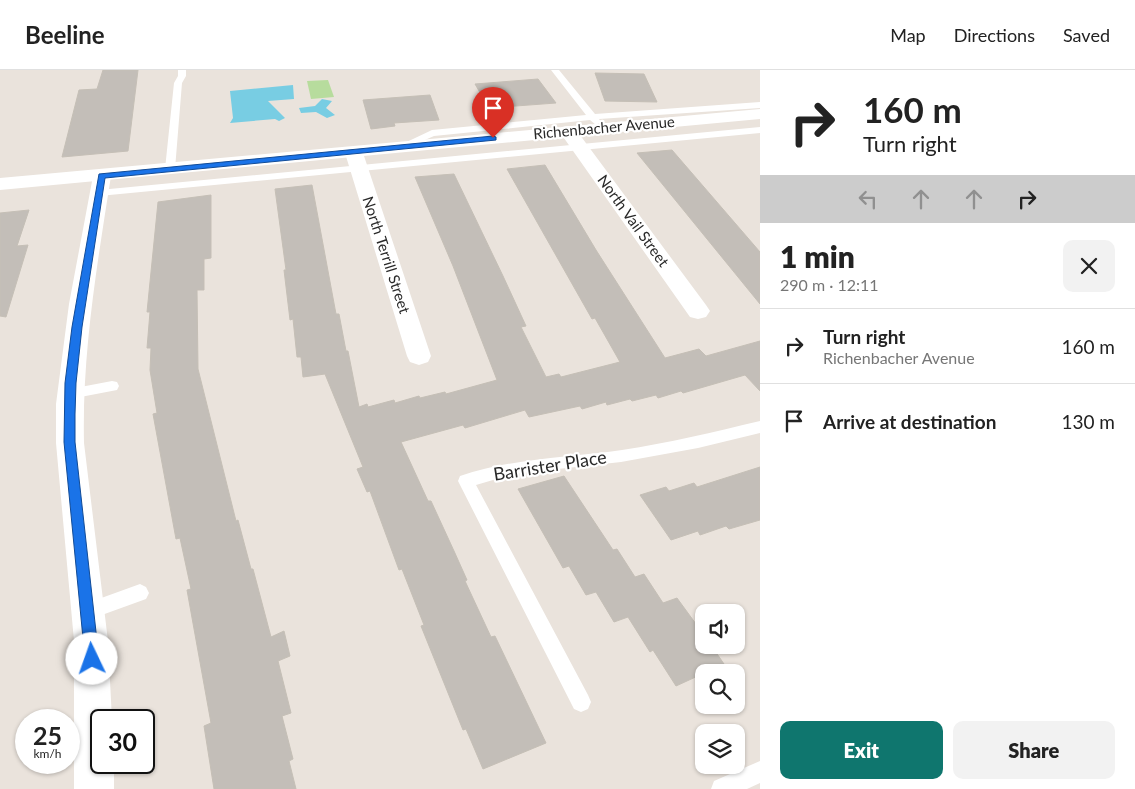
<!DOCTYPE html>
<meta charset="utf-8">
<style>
body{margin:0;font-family:Lato,sans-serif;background:#f2f2f2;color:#222;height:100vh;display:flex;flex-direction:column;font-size:19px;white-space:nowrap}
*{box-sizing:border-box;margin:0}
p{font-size:16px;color:#767676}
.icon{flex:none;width:28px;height:28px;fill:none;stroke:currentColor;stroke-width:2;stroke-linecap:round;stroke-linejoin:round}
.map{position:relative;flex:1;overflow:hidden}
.drawer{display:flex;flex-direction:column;background:#fff;width:375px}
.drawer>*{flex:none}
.top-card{background:#fff;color:#222;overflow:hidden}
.tools{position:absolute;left:695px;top:534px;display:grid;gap:10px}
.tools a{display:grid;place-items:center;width:50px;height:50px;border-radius:10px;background:#fff;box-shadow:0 1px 4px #0004;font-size:25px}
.speed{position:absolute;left:15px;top:639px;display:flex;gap:10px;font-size:25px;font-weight:700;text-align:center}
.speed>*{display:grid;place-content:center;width:65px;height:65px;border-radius:50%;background:#fff;box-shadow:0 1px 4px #0004;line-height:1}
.speed small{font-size:12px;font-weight:400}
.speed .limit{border:2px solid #111;border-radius:8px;background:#fff;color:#111}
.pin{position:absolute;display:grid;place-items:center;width:42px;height:42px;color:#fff;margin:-51px -21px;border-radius:50% 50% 50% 0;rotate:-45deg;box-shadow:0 0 5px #0007}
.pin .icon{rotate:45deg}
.me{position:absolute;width:55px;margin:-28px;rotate:357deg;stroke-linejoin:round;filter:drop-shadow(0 0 4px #0008)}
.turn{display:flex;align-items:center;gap:18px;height:105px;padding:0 20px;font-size:22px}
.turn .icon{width:65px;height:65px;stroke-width:2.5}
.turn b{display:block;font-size:35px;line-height:42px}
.lanes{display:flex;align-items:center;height:48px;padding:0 20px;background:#0003;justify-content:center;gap:25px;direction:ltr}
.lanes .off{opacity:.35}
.round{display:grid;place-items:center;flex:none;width:52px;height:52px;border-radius:10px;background:#f2f2f2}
.summary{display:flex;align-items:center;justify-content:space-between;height:85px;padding:0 20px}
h1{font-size:30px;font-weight:800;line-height:38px}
.cta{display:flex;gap:10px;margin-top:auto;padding:10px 20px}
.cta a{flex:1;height:58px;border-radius:10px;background:#0f766e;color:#fff;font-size:20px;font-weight:800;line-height:58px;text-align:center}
.cta a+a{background:#f2f2f2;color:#222}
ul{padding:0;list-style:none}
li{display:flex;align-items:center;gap:15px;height:75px;padding:0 20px;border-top:1px solid #e0e0e0}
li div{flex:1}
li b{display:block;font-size:19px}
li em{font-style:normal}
header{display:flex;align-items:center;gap:30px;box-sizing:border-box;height:70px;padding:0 25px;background:#fff;border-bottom:1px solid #e0e0e0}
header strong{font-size:24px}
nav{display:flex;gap:28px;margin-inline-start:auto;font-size:18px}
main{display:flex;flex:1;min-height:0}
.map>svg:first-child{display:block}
.green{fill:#b7dc9d}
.water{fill:#78cde3}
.building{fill:#c3beb8;stroke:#c5bfb6}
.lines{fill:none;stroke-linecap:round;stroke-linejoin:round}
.service{fill:#fff;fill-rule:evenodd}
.minor{fill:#fff;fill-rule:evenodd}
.tertiary{fill:#fff;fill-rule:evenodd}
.route{fill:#1a73e8;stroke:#114b97}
.labels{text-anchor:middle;stroke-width:4.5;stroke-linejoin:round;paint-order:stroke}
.far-street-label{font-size:15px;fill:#292929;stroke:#fff}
.street-label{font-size:18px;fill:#292929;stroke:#fff}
</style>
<header>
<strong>Beeline</strong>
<nav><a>Map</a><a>Directions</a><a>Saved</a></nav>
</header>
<main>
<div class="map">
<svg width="760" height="719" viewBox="0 0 760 719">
<rect width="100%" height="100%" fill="#eae3dc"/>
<path class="green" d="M328,10l6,17 -23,2 -4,-18z"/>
<path class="water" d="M293,15l1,14 -26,2 17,17 -6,3 -4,-2 -45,4 3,-5 -3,-27z
M322,29l10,2 -6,7 9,7 -8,3 -11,-6 -15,1 -2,-5 16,-2z"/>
<path class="building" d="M103,0h35l-10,81 -66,6 17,-67 18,-1z
M595,3l49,1 13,28 -52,-1z
M538,9l18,24 -67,5 -14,-24z
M430,25l9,25 -45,3 1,3 -24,3 -8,-29z
M672,80l88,102v52l-123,-151z
M545,95l51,85 69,108 34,-9 7,7 54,-15v50l-15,-16 -62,18 -2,-2 -23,7 -2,-3 -24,6 -2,-2 -23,6 -1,-3 -24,7 -2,-3 -51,11 -4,-7 -60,18 -2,-3 -62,17 27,59h3l23,50 13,29 -2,1 26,56 4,-1 51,107 -63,26 -17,-40 -3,1 -42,-104 3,-1 -22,-56 -3,1 -29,-79 -3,1 -10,-23 6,-2 -38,-93 -22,3 -2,-20h-4l-4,-38 -3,1 -6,-50h2l-11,-81 37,-4 24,129h3l7,37h2l11,56 8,-3 1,3 26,-7 1,3 24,-7 1,2 25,-6 1,2 51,-14 -44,-114 -38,-89 39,-3 49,102 23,50 -5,1 25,50 13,-3 2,3 59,-15 -25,-44 -3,1 -85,-150z
M211,125v63l-7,1v31h-7l1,79 38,152 2,-1 13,49h2l18,68 13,-6 6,25 -12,5 13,52 -9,3 11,43 -4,2 7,28h-82l-10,-63 7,-3 -24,-133 4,-1 -11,-51 -4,1 -23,-125 4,-1 -7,-43 1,-22h-4l3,-36h-3l11,-110z
M29,140l-12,36 11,-1 -22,72 -6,-1v-103z
M760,397v53l-31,9 -3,-3 -26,9 -2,-4 -27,9 -31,-45 26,-8 3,4 25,-8 3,4z
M564,406l49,74 4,-1 18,28 9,-3 19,29 14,-5 27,37v10h7l13,19 -48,22 -23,-36 -3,2 -22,-35 -14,5 -18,-30 -10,3 -17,-29 -6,2 -45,-79z"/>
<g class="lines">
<path class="service" d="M178,0h8v6l-4,7 -7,86 -5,3 -5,-3 9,-86 4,-7z
M551,0h8l36,44 165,-12v6l-161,11 2,3 -5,3 -6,-5 -156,16 -32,14 -3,1 -5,-3 38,-18 154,-15z
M760,57v6l-661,63 -5,-3 5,-3z
M112,311l5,1 2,4 -2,4 -47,9 -5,-1 -2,-4 2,-4 5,-1z
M760,351v12l-62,15 -77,14 -108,12 -37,11 112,210 3,7 -3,7 -7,3 -7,-3 -116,-228 2,-5c53,-18 107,-18 162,-26 46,-7 92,-18 138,-29z
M140,514l6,3 3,6 -3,6 -58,21 -6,-3 -3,-6 3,-6z
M760,691v22l-13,6h-36l3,-8z"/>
<path class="minor" d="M568,56l6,1 132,178 4,6 -4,6 -8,2 -8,-2 -131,-186 3,-4z
M354,78l6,1 3,4 68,203 -3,6 -9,3 -9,-3 -3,-6 -62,-203 3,-4z
M102,100l7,2 2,4c-14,89 -29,177 -27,267l24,198 4,79h-11v42h13v27h-40v-148l-18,-198v-39l13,-100 24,-128 2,-4z"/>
<path class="tertiary" d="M760,39v10l-760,71v-12z"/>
</g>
<path class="route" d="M493,66l3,1v3l-391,38 -23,149 -6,56 -1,31v28l24,217 -2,5 -5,2 -5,-2 -2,-5 -21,-217 1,-59 7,-56 27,-153z"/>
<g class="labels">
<g class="far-street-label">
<text transform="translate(604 58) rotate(-5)" y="5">Richenbacher Avenue</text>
<text transform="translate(633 151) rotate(54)" y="5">North Vail Street</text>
<text transform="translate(386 185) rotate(72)" y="5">North Terrill Street</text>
</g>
<g class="street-label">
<text transform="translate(550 396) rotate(-9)" y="6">Barrister Place</text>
</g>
</g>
</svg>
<div class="tools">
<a><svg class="icon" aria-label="sound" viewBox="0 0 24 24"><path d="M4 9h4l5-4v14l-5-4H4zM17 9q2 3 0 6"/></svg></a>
<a><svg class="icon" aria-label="search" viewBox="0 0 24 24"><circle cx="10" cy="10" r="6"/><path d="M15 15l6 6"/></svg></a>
<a><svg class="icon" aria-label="layers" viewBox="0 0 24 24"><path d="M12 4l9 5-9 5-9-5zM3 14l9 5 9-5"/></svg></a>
</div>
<div class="speed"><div>25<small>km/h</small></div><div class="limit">30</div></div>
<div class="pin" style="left:493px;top:68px;background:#d93025"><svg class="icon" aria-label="arrive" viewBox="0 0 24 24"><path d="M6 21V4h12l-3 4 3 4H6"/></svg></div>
<svg class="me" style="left:92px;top:589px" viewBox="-20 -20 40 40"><circle r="19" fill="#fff"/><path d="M0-13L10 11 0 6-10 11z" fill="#1a73e8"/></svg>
</div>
<section class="drawer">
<div class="top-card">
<div class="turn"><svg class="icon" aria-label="right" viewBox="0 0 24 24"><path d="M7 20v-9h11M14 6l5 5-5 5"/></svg><div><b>160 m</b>Turn right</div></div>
<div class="lanes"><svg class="icon off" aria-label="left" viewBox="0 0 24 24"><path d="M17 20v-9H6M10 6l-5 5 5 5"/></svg><svg class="icon off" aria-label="ahead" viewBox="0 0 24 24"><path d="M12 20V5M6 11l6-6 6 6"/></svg><svg class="icon off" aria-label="ahead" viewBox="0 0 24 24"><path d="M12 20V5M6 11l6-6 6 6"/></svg><svg class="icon" aria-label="right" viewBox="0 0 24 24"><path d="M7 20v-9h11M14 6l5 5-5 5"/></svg></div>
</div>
<div class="summary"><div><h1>1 min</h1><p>290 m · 12:11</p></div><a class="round"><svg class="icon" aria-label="close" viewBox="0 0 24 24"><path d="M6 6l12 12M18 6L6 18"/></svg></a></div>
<ul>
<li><svg class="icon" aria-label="right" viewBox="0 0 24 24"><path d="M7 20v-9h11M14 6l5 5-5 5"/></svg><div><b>Turn right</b><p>Richenbacher Avenue</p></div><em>160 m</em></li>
<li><svg class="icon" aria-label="arrive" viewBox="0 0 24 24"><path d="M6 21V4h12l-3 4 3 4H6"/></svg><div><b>Arrive at destination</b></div><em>130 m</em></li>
</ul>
<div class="cta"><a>Exit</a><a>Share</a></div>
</section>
</main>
